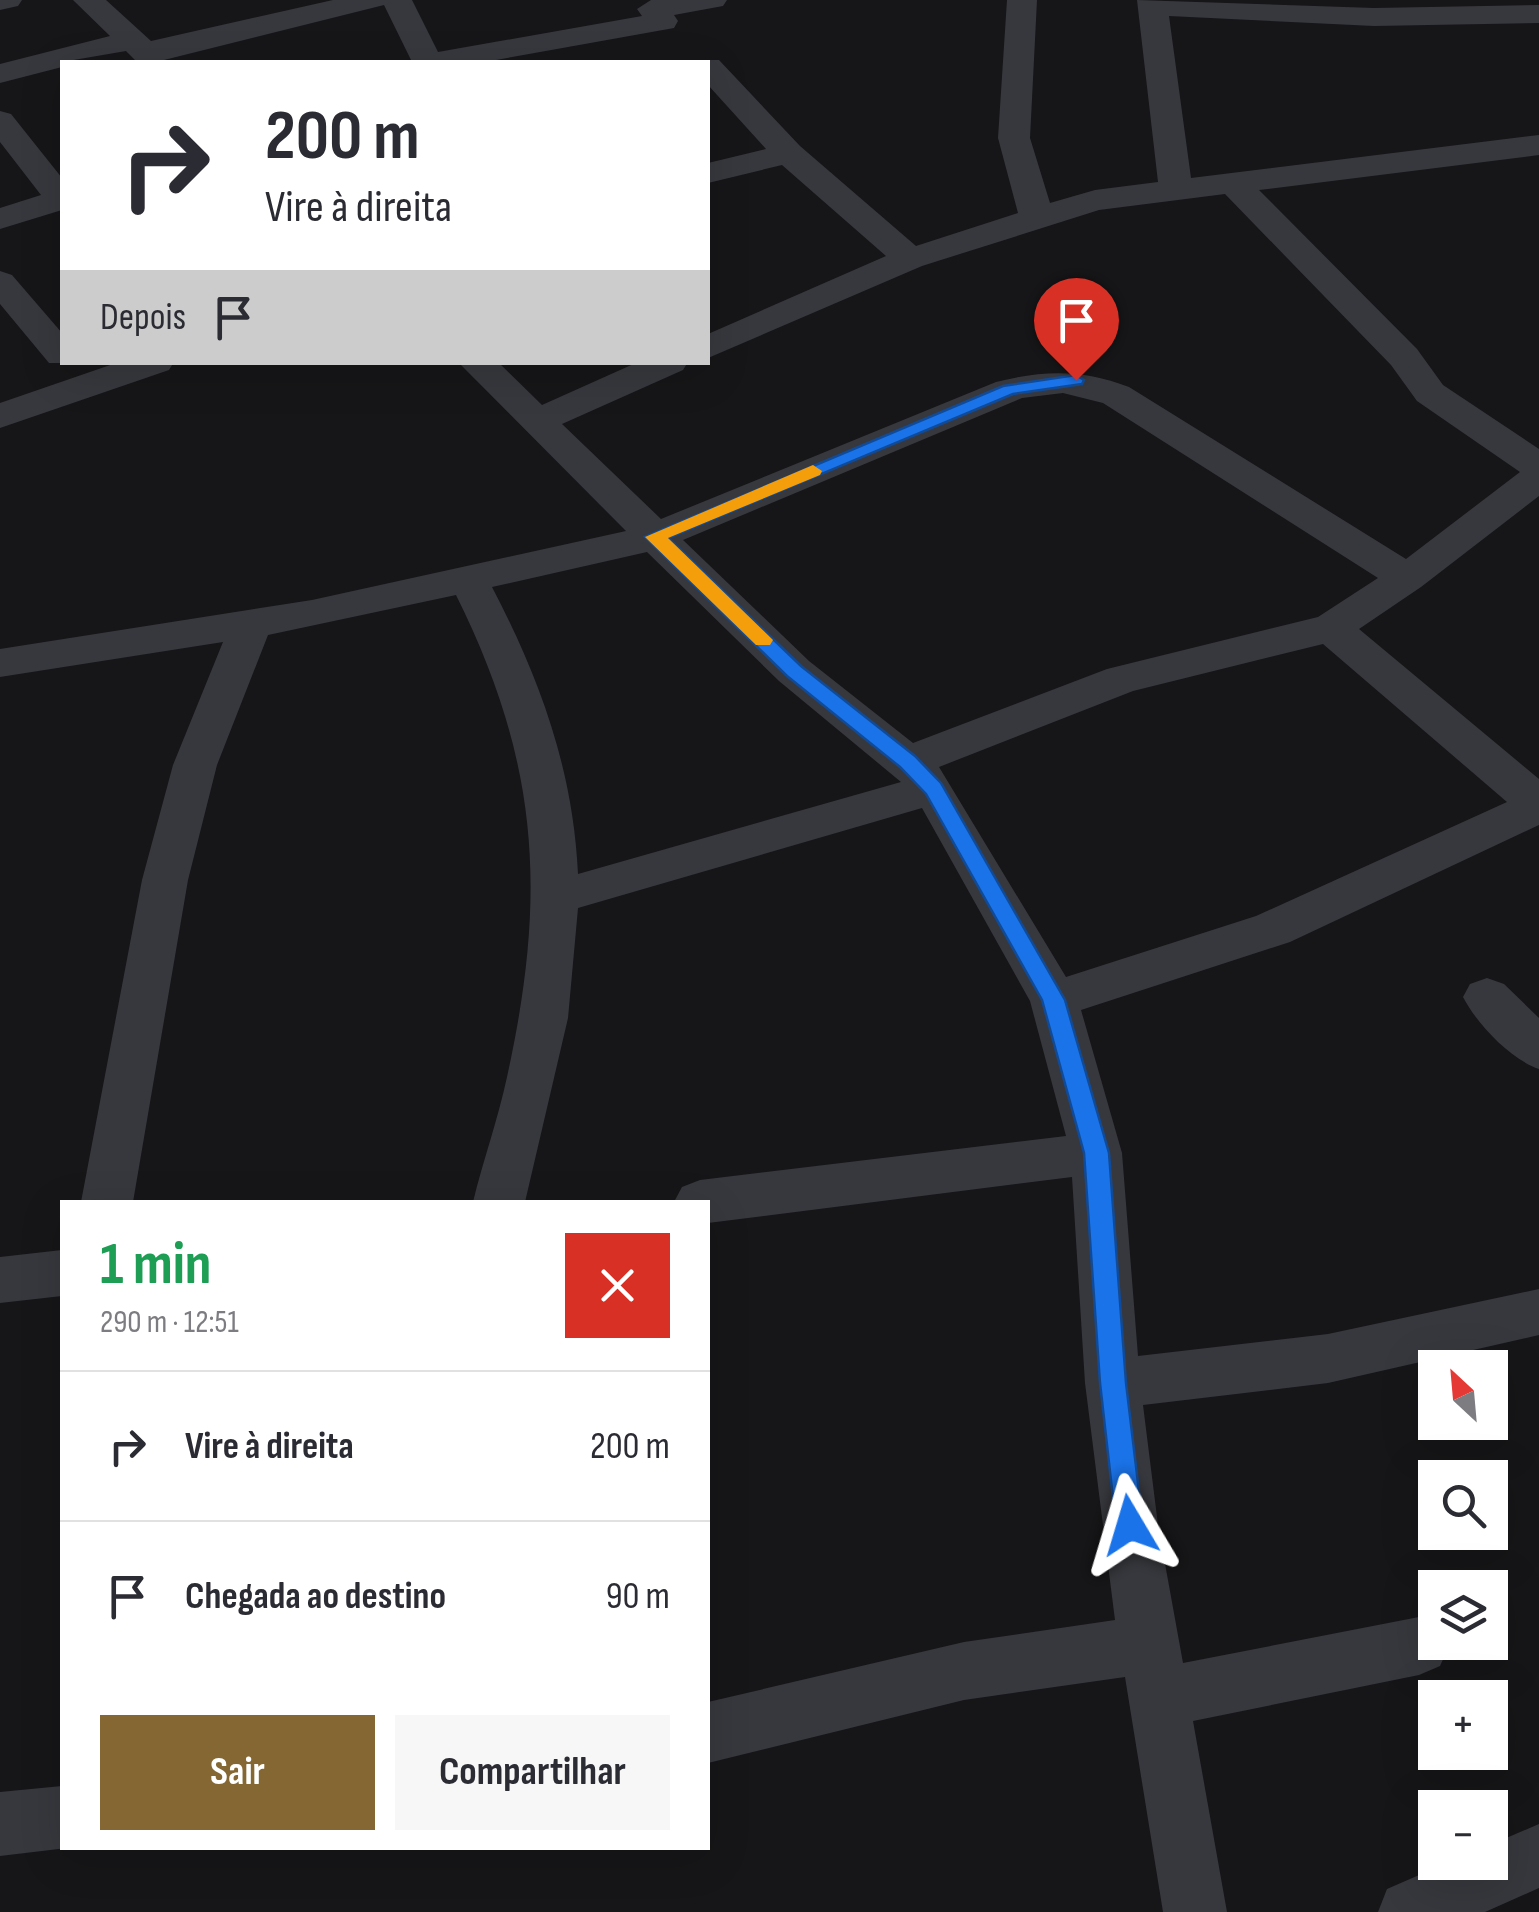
<!DOCTYPE html>
<html lang="pt">
<meta charset="utf-8">
<style>
body{margin:0;font-family:"Sofia Sans Condensed",sans-serif;background:#f7f7f7;color:#2b2b33;height:100vh;display:flex;flex-direction:column;font-size:38px;white-space:nowrap}
*{box-sizing:border-box;margin:0}
p{font-size:32px;color:#7c7c81}
.icon{flex:none;width:55px;height:55px;fill:none;stroke:currentColor;stroke-width:2;stroke-linecap:round;stroke-linejoin:round}
.map{position:relative;flex:1;overflow:hidden}
.panel{position:absolute;left:60px;top:1200px;width:650px;height:650px;display:flex;flex-direction:column;background:#fff;border-radius:0px;box-shadow:0 10px 40px #0002}
.panel>*{flex:none}
.hud{position:absolute;left:60px;top:60px;width:650px;height:305px;border-radius:0px;box-shadow:0 10px 40px #0002;background:#fff;color:#2b2b33;overflow:hidden}
.needle{width:65px;rotate:334deg}
.tools{position:absolute;left:1418px;top:1350px;display:grid;gap:20px}
.tools a{display:grid;place-items:center;width:90px;height:90px;border-radius:0px;background:#fff;box-shadow:0 10px 40px #0002;font-size:50px}
.pin{position:absolute;display:grid;place-items:center;width:85px;height:85px;color:#fff;margin:-102px -42px;border-radius:50% 50% 50% 0;rotate:-45deg;box-shadow:0 0 10px #0007}
.pin .icon{rotate:45deg}
.me{position:absolute;width:110px;margin:-55px;rotate:353deg;stroke-linejoin:round;filter:drop-shadow(0 0 8px #0008)}
.turn{display:flex;align-items:center;gap:35px;height:210px;padding:0 40px;font-size:45px}
.turn .icon{width:130px;height:130px;stroke-width:2.5}
.turn b{display:block;font-size:70px;line-height:85px}
.then{display:flex;align-items:center;height:95px;padding:0 40px;background:#0003;gap:20px;font-size:38px}
.round{display:grid;place-items:center;flex:none;width:105px;height:105px;border-radius:0px;background:#f7f7f7}
.headline{display:flex;align-items:center;justify-content:space-between;height:170px;padding:0 40px}
h1{font-size:60px;font-weight:700;line-height:75px;color:#1e9e55}
.button{display:flex;gap:20px;margin-top:auto;padding:20px 40px}
.button a{flex:1;height:115px;border-radius:0px;background:#856733;color:#fff;font-size:40px;font-weight:700;line-height:115px;text-align:center}
.button a+a{background:#f7f7f7;color:#2b2b33}
ul{padding:0;list-style:none}
li{display:flex;align-items:center;gap:30px;height:150px;padding:0 40px;border-top:2px solid #e1e1e2}
li div{flex:1}
li b{display:block;font-size:38px}
li em{font-style:normal}
.map>svg:first-child{display:block}
.lines{fill:none;stroke-linecap:round;stroke-linejoin:round}
.minor{fill:#37383d;fill-rule:evenodd}
.route{fill:#1a73e8;stroke:#114b97;stroke-width:2.5}
.slow{fill:#f59e0b}
</style>
<div class="map">
<svg width="1539" height="1912" viewBox="0 0 1539 1912">
<rect width="100%" height="100%" fill="#161618"/>
<g class="lines">
<path class="minor" d="M0,0h22l-4,6 -18,4z
M73,0h33l45,41 182,-41h79l26,52 204,-36 -5,-7 14,-9h76l-4,6 -49,9 4,6 -4,7 -189,34h-73l-28,-57 -228,57h-19l-11,-11 -64,11v5l-62,16v-19l110,-28z
M1007,0h30l-7,138 20,65 45,-13 63,-8 -21,-182 237,8 165,-3v18l-165,3 -205,-10 22,162 348,-43v20l-280,35 158,159 26,36 96,64v47l-118,91 -62,42 180,150v46l-249,117 -209,68 41,143 16,203 190,-22 211,-45v46l-211,48 -185,22 15,120 25,138 236,-46 16,6v19l14,4 -9,20 -21,9 -226,46 34,191h-64l-38,-235 -161,23 -256,63v-61l256,-60 151,-22 -30,-237 -13,-206 -364,46v-21h-34l8,-15 18,-7 366,-44 -36,-135 -108,-193 -344,100 -10,110 -43,184h-52c10,-41 25,-83 34,-125 40,-182 33,-313 -51,-482l-188,40 -51,130 -29,115 -55,322h-52l61,-322 31,-115 50,-123 -223,35v-28l312,-49 314,-69 -168,-169h40l44,43 96,-43h50l-5,8 -121,54 99,95 335,-137c48,-12 86,-13 133,5l277,172 114,-87 -103,-71 -26,-36 -166,-171 -126,16 -177,56 -214,92v-24l178,-78 -104,-91 -74,18v-20l58,-14 -58,-64v-23l-11,-2h22l81,86 116,100 102,-33 -20,-75zM1063,393l40,10 275,175 -60,39 -211,52 -194,74 -104,-82 -126,-121 339,-142zM647,552l132,129 122,101 -323,92c-5,-105 -38,-195 -86,-287zM1323,644l184,158 -251,114 -190,61 -127,-210 194,-76z
M0,111l11,3 51,64v32l-62,19v-21l41,-13 -41,-53z
M0,271l12,4 50,58v29l13,1h-26l-49,-59z
M119,362h55l-5,8 -169,58v-25z
M1487,978l17,6 35,34v51c-29,-10 -62,-45 -76,-72l7,-13z
M62,1250v46l-62,7v-46z
M62,1786v62h5l-67,8v-64z
M1539,1824v64l-54,24h-107l9,-23 62,-27h41v-17z"/>
</g>
<path class="route" d="M1076,375l8,5 -2,4 -69,10 -345,144 133,128 114,90 26,27 124,217 44,153 17,230 17,142 -4,9 -9,4 -10,-4 -4,-9 -16,-142 -16,-230 -42,-153 -116,-206 -26,-27 -113,-91 -142,-139 358,-151z"/>
<path class="slow" d="M813,465l9,6 -2,4 -152,63 105,102 -3,5h-14l-111,-108z"/>
</svg>
<div class="tools">
<a><svg class="needle" viewBox="-14 -14 28 28"><path d="M0-13l5 13h-10z" fill="#e53935"/><path d="M0 13l5-13h-10z" fill="#7c7c81"/></svg></a>
<a><svg class="icon" aria-label="search" viewBox="0 0 24 24"><circle cx="10" cy="10" r="6"/><path d="M15 15l6 6"/></svg></a>
<a><svg class="icon" aria-label="layers" viewBox="0 0 24 24"><path d="M12 4l9 5-9 5-9-5zM3 14l9 5 9-5"/></svg></a>
<a>+</a>
<a>−</a>
</div>
<div class="pin" style="left:1076px;top:380px;background:#d93025"><svg class="icon" aria-label="arrive" viewBox="0 0 24 24"><path d="M6 21V4h12l-3 4 3 4H6"/></svg></div>
<svg class="me" style="left:1130px;top:1525px" viewBox="-20 -20 40 40"><path d="M0-17L14 15 0 8-14 15z" fill="#1a73e8" stroke="#fff" stroke-width="4"/></svg>
<div class="hud">
<div class="turn"><svg class="icon" aria-label="right" viewBox="0 0 24 24"><path d="M7 20v-9h11M14 6l5 5-5 5"/></svg><div><b>200 m</b>Vire à direita</div></div>
<div class="then">Depois<svg class="icon" aria-label="arrive" viewBox="0 0 24 24"><path d="M6 21V4h12l-3 4 3 4H6"/></svg></div>
</div>
<section class="panel">
<div class="headline"><div><h1>1 min</h1><p>290 m · 12:51</p></div><a class="round" style="background:#d93025;color:#fff"><svg class="icon" aria-label="close" viewBox="0 0 24 24"><path d="M6 6l12 12M18 6L6 18"/></svg></a></div>
<ul>
<li><svg class="icon" aria-label="right" viewBox="0 0 24 24"><path d="M7 20v-9h11M14 6l5 5-5 5"/></svg><div><b>Vire à direita</b></div><em>200 m</em></li>
<li><svg class="icon" aria-label="arrive" viewBox="0 0 24 24"><path d="M6 21V4h12l-3 4 3 4H6"/></svg><div><b>Chegada ao destino</b></div><em>90 m</em></li>
</ul>
<div class="button"><a>Sair</a><a>Compartilhar</a></div>
</section>
</div>
